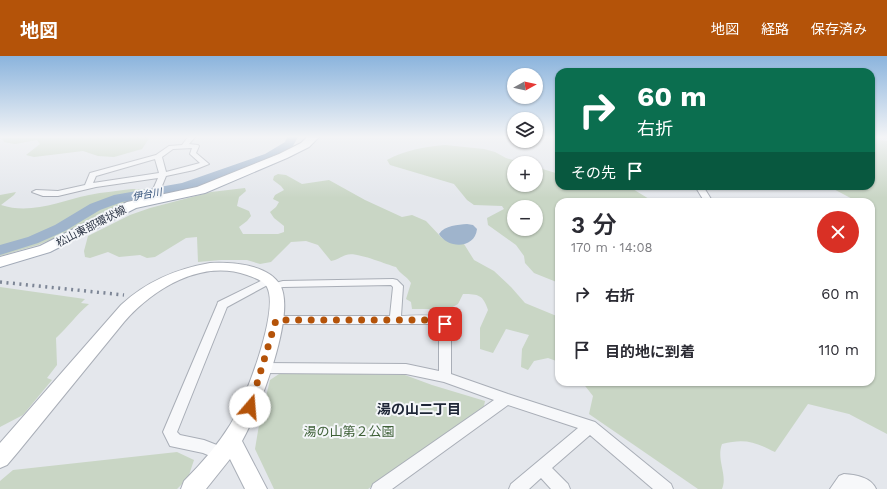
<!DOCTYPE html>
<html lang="ja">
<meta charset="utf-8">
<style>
body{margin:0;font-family:"Work Sans","Noto Sans JP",sans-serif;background:#f7f7f7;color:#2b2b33;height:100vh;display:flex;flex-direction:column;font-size:15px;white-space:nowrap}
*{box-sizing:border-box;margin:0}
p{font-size:13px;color:#7c7c81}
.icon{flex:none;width:22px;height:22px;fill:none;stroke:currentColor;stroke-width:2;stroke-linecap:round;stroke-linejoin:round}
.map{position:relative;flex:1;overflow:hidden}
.details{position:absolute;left:555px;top:142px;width:320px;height:188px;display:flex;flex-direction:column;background:#fff;border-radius:12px;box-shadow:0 1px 3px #0004}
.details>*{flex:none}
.top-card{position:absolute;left:555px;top:12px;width:320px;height:122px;border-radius:12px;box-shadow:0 1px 3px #0004;background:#0b6e4f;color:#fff;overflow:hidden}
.needle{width:26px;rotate:82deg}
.controls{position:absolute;left:507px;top:12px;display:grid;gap:8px}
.controls a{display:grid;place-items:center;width:36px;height:36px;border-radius:50%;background:#fff;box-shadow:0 1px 3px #0004;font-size:20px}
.pin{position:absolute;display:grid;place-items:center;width:34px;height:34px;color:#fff;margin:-17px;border-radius:8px;box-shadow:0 2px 6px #0006}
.me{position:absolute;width:44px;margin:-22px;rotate:18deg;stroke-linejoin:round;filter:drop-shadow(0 0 3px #0008)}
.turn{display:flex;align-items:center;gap:14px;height:84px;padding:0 16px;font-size:18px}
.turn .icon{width:52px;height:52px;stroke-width:2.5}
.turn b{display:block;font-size:28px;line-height:34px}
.then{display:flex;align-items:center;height:38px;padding:0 16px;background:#0003;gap:8px;font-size:15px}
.round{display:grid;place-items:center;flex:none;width:42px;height:42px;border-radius:21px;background:#f7f7f7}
.headline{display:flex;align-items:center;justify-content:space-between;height:68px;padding:0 16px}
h1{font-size:24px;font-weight:600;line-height:30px}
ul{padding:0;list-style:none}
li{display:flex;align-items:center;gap:12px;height:56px;padding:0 16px}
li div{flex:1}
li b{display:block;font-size:15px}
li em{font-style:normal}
header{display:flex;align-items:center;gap:24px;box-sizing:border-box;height:56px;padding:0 20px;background:#b45309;color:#fff}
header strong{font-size:19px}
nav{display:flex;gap:22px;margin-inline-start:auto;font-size:14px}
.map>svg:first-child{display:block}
.green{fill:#c9d6c5;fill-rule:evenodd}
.water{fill:#9fb4cc}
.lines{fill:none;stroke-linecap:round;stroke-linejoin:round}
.river{fill:#9fb4cc;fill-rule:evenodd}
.street-casing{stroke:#a9aeb7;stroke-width:2}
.secondary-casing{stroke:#a9aeb7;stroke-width:2}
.primary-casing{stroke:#a3abb8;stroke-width:2}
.street{fill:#f7f8fa;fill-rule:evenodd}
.secondary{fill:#fff;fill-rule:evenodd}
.primary{fill:#fff;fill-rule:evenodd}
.rail{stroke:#7d8696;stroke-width:3.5;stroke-dasharray:2 4.5;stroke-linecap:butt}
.route{stroke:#b45309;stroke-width:7;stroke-dasharray:0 12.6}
.labels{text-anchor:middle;stroke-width:4;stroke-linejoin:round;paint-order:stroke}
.far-water-label{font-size:10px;font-style:italic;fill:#34527a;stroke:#f4f6f9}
.street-label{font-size:11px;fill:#2b3445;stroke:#f4f6f9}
.near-park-label{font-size:13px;fill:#3f6138;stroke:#f4f6f9}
.near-neighbourhood-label{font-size:14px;font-weight:bold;fill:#1d2536;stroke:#f4f6f9}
</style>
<header>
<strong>地図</strong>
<nav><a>地図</a><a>経路</a><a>保存済み</a></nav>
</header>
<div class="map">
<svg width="887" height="433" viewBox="0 0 887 433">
<rect width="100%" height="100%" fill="#e4e7ec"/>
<path class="green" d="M150,81l-8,12 -28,8 -16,-1 -15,-5 -49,6 -8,-2 14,-11 -3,-4 -22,4 -11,-2 -2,-4z
M871,83l16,2v293l-38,-20 -41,-10 -33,48c-20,-10 -30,-14 -53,-8 -6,16 6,31 0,45h-24l-109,-75 4,-18 -11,-14h289v-180h-13l-30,-16h43z
M445,89l39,4 11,3 11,6 17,5h-9v22h22v-18l23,7v12h69l26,16h-95v81l-25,-10 -9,-10 -1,-7 -8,-11 -28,-20 -1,-7 17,-9 -2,-3 -28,-1 -7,-5 -13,-16 -64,-19 -3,-5c18,-10 37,-13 58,-15zM514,151h22v22h-22z
M278,118l8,1 16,9 27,-4 36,20 37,17 10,-2 14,6 16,17 13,6h9l10,16 20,11 17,16 14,16 34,14v45l-11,-4 -14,3 -6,9 -7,-3 1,-18 7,-14 -23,-6 -13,24 -13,-4v-21l8,-18c-5,-15 -9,-16 -25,-16l-5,10 -9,5h-37l-1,-7 -5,-3 5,-16c-4,-7 -10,-8 -15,-16 -11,-3 -41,-16 -50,-12 -6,2 -9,5 -15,6l-13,-16 -12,-4 -15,1 -20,20 -11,2 -13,-4h-26l-23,2 -1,-25 -11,1 -31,19 -8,1 -7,-3 -21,2 -11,-5 -18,6 -5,-1 -1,-6 4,-15 42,-21 20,-7 61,-16 34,-4 1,3 -7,6 -2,9 12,5 2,5 -4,5 -8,6 4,7h35l6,-2v-6l-10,-8 -4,-6 6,-5 3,-5 -6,-3 2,-4 9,-5 -3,-4 -8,-6 1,-4z
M132,133h17l-3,7 -35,15 -41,21 -32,13 -38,11v-61l16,-3 -2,3 -13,10c30,10 59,-4 88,-10 14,-3 29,-4 43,-6z
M0,231l85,12 -4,4 8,1c-12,10 -21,23 -33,34l1,27 -10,13 5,2 -29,35 -23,12z
M315,317l90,2 27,10 53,16 -1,5 -116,83h-94l-19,-40 4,-24 11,-45 9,-6z
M177,396l17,8 -6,18 -11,11h-177v-8l13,-11z"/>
<path class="water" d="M467,168l6,1 4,4c-2,20 -29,20 -38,5 6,-9 19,-9 28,-10z"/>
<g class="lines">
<path class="river" d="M287,81h11l-5,9 -20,12 -83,32 -68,12 -22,8 -35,21 -27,12 -38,12v-10l28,-8 27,-12 35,-21 24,-9 68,-12 83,-29 20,-12z"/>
<defs>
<path id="street" d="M188,81h7l-6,7 9,1 1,1 -3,7 13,11 -15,6 -28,6 -11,27h-6l-1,-2 10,-23 -62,9 -38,9h-15l-11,-4 4,-2 22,1 27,-6 5,-12 66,-18 13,-9 13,-1zM192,92l-2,6 10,9 -34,9 -4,-15 11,-8zM155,103l4,14 -66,10 3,-7z
M695,130h8l8,13 -1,2h-6z
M269,221l5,3 -1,2 -46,25 -50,125 3,3 24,5 23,9 2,5 -2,5 -5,2 -19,-8 -33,-7 -7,-14 54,-127 1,-3z
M393,223l4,1 6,6 -2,30c13,0 42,-4 50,8v50l57,20 87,28 76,62 2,5h-20l-63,-54 -38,33 16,16 2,5h-19l-10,-11 -12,11h-20l2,-5 67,-56 -70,-23 -116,84h-21l2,-5 121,-84 -50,-18 -38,-8 -144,-1 -4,-2 -2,-3 2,-3 4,-2 144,1 33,7v-45l-2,-2h-161l-4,-1 -2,-3 2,-3 4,-1h114l3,-29 -2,-2 -108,2 -8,2 -5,-3 1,-2 12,-3z
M844,418c12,1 27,3 32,15h-46l9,-13z"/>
<path id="secondary" d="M210,207c21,-1 58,1 70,22 17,28 -22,128 -38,156l25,48h-22l-15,-30 -24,30h-25l3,-8c17,-17 33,-35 46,-56 14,-22 50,-114 37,-138 -3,-6 -14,-10 -20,-12 -46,-16 -94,14 -123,47l-106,130 -11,13 -7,3v-25l121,-138c26,-24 55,-36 89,-42z"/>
<path id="primary" d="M307,81h12l-10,10 -22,11 -82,35 -69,15 -86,44 -50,15v-10l40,-11 87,-44 70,-15 82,-33 22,-11z"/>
</defs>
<use href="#street" class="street-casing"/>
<use href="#secondary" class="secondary-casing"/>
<use href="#primary" class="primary-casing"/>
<use href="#street" class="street"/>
<use href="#secondary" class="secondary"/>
<use href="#primary" class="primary"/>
<path class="rail" d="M0,226l124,13"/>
</g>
<linearGradient id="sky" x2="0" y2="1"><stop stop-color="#8bb4dd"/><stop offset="0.57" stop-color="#f3f4f6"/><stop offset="1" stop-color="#f3f4f6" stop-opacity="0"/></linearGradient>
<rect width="887" height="142" fill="url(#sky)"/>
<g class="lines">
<path class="route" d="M250,351l26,-87h163l6,4"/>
</g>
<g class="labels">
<g class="far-water-label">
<text transform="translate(147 138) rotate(-10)" y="4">伊台川</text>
</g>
<g class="street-label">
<text transform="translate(91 170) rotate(-27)" y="4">松山東部環状線</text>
</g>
<g class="near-park-label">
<text x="349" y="380">湯の山第２公園</text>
</g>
<g class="near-neighbourhood-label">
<text x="419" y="358">湯の山二丁目</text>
</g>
</g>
</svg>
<div class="controls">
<a><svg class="needle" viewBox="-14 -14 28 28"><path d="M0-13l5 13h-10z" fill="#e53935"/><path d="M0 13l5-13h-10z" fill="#7c7c81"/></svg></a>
<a><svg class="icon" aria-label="layers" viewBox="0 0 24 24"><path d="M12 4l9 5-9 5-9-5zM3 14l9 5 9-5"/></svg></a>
<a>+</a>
<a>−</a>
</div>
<div class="pin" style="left:445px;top:268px;background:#d93025"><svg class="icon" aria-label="arrive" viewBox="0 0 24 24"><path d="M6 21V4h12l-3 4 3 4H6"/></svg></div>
<svg class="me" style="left:250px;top:351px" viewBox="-20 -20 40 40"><circle r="19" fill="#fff"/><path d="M0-13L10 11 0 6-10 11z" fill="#b45309"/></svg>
<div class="top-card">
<div class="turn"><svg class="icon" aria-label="right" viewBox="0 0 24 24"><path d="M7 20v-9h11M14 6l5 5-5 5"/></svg><div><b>60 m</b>右折</div></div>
<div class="then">その先<svg class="icon" aria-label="arrive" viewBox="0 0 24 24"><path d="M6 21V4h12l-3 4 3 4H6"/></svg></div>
</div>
<section class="details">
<div class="headline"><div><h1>3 分</h1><p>170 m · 14:08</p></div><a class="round" style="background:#d93025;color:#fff"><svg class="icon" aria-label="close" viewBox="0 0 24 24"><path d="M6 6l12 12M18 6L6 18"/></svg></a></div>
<ul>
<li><svg class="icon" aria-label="right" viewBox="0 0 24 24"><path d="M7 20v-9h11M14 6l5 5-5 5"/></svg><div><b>右折</b></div><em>60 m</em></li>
<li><svg class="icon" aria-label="arrive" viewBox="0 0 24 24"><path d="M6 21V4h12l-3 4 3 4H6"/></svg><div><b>目的地に到着</b></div><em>110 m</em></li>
</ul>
</section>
</div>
